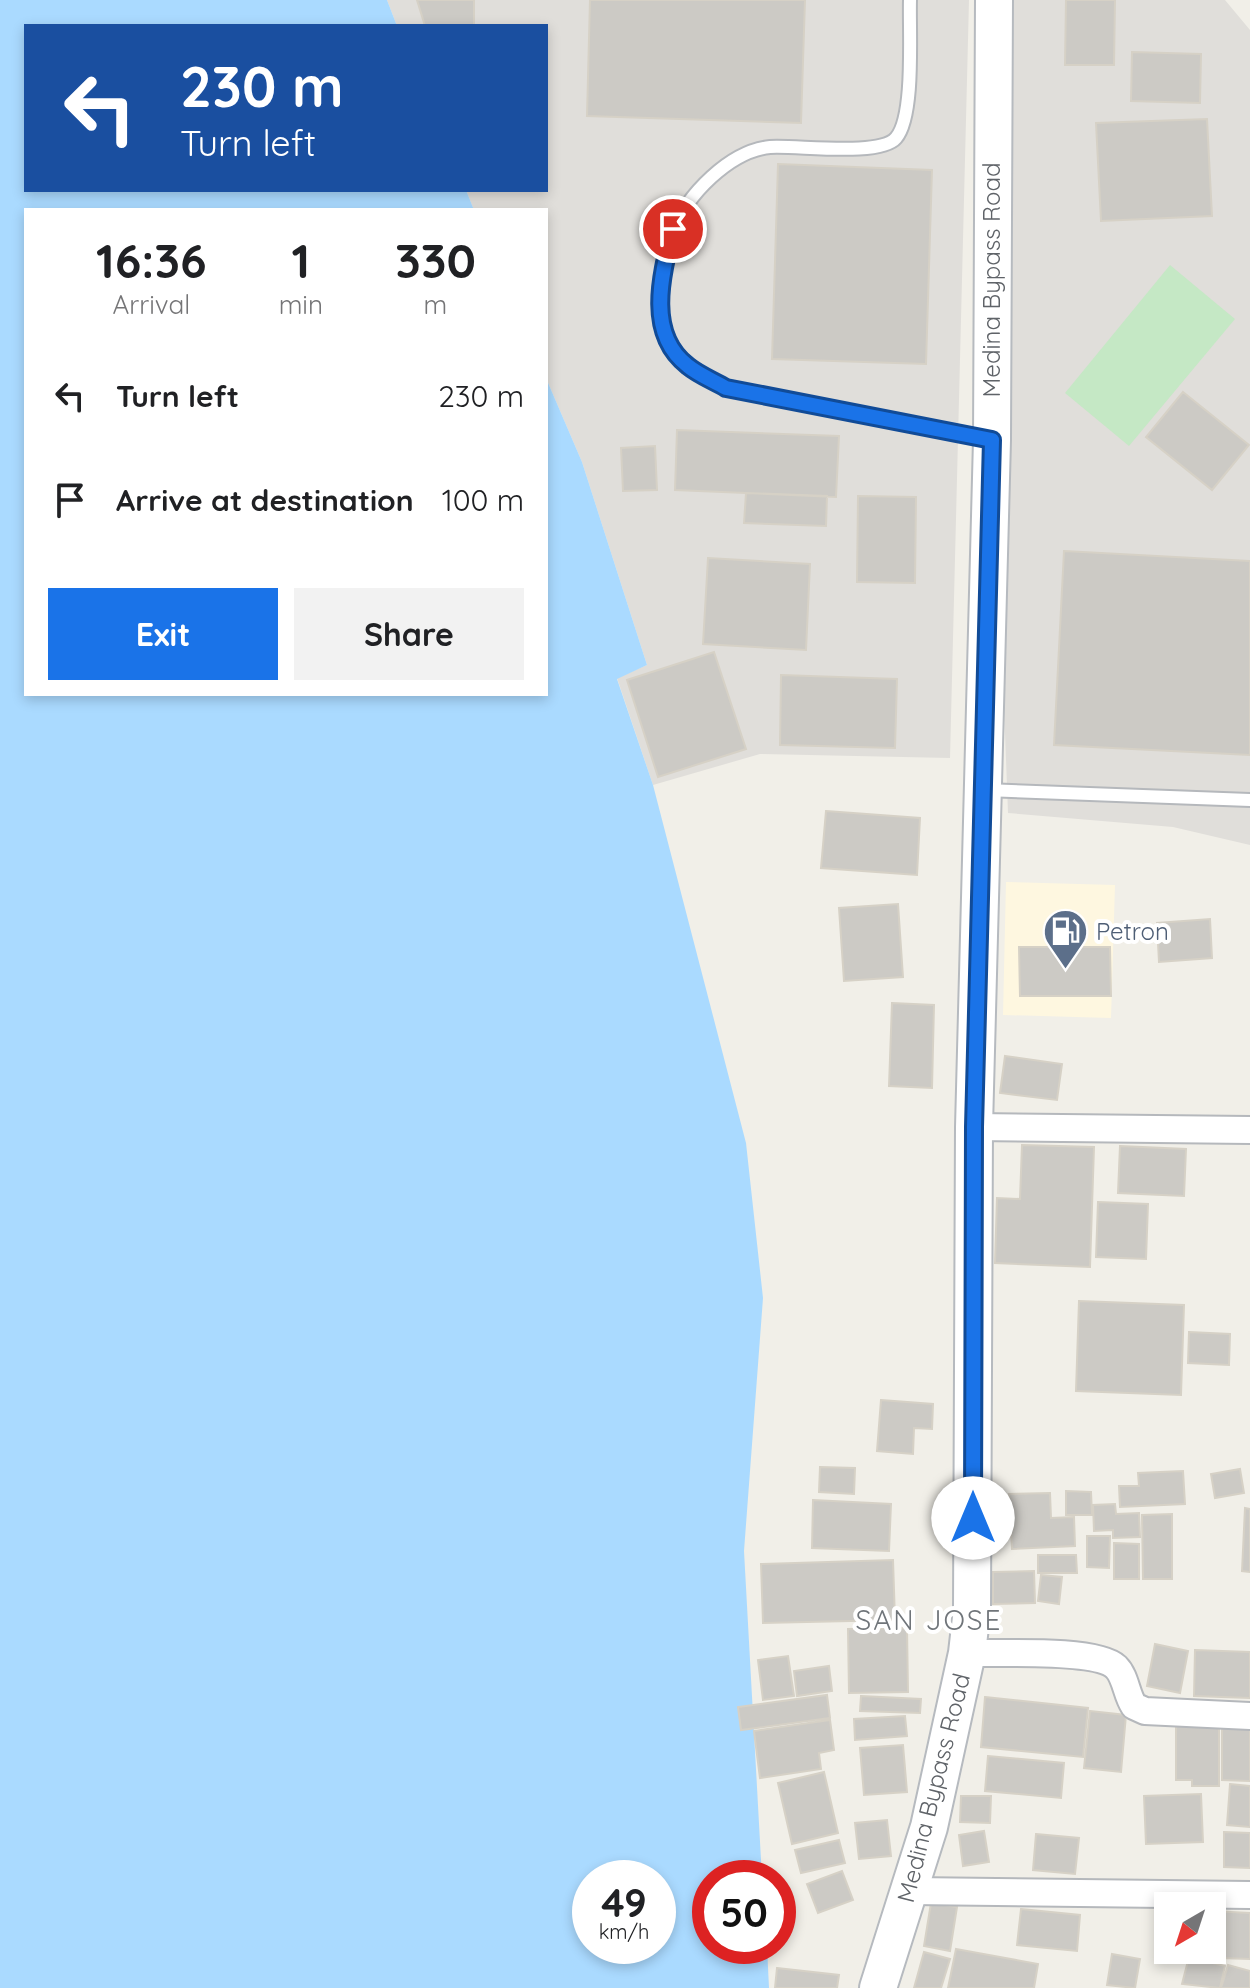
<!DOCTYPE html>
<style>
body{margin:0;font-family:Quicksand,sans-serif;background:#f2f2f2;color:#202124;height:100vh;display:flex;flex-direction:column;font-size:30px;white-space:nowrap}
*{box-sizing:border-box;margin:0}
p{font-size:26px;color:#757577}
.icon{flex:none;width:44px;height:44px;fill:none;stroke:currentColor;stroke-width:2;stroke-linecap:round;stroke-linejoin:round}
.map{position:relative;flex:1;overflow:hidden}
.side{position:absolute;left:24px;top:208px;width:524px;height:488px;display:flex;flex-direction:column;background:#fff;border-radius:0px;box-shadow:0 4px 12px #0003}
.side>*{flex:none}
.hud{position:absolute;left:24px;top:24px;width:524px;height:168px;border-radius:0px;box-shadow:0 4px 12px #0003;background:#1a4fa0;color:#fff;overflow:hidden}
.needle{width:52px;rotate:219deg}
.tools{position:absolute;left:1154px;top:1892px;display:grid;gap:16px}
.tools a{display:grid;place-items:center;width:72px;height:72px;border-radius:0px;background:#fff;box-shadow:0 4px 12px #0003;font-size:40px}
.speed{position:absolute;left:572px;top:1860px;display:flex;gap:16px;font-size:40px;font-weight:700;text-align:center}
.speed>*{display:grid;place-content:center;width:104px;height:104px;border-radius:50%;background:#fff;box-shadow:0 4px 12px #0003;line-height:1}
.speed small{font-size:20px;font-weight:400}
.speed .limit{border:12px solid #d22;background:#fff;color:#111}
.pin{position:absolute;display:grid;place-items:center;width:68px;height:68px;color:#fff;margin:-34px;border:4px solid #fff;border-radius:50%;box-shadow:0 2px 8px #0007}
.me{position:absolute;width:88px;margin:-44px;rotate:0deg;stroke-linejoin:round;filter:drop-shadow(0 0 6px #0008)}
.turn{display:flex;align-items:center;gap:28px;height:168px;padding:0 24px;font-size:36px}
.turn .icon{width:104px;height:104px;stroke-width:2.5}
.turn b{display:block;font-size:56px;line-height:68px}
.eta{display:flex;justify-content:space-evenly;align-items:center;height:136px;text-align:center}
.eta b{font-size:48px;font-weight:700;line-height:56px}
.primary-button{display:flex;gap:16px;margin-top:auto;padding:16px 24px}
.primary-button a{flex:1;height:92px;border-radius:0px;background:#1a73e8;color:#fff;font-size:32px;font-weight:700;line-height:92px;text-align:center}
.primary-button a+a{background:#f2f2f2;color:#202124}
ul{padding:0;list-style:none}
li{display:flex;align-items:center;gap:24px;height:104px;padding:0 24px}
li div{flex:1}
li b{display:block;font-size:30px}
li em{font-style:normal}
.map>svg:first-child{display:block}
.commercial{fill:#fef7e0}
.industrial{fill:#e0deda}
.green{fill:#c5e8c5}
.water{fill:#aadaff;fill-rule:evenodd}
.building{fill:#cccac5;stroke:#d6d1c6;stroke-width:2}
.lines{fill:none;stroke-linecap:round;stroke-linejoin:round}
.service-casing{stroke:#b5b8bc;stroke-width:16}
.minor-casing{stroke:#b5b8bc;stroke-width:30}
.secondary-casing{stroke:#b6babf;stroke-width:40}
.service{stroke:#fff;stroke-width:12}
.minor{stroke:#fff;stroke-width:26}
.secondary{stroke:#fff;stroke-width:36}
.route-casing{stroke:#114b97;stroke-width:20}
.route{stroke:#1a73e8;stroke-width:14}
.labels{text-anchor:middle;stroke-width:8;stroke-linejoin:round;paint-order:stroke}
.street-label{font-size:24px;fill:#5f6368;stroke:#fff}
.service-label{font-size:24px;fill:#4e5e75;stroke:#fff;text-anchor:start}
.quarter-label{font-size:28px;letter-spacing:2px;fill:#70757a;stroke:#fff}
</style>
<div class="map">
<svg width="1250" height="1988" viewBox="0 0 1250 1988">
<rect width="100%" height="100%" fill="#f1efe8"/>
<path class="commercial" d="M1006,882l109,3 -4,133 -108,-3z"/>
<path class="industrial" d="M387,0h582l-19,758 -190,-4 -107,31 -36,-107 30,-13 -65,-203 -36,-84v-168h-72l-8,-20h80v-164h-149z
M1007,0h218l25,30v815l-77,-18 -165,-14 -5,-134z"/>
<path class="green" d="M1170,265l65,54 -106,127 -64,-53z"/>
<path class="water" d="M0,0h387l10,26h-371v164h440l8,20h-448v484h520v-316l36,84 65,203 -30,14 36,106 93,358 17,155 -19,253 18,327h-52v68h57l2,42h-769zM590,1878h68v68h-68z"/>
<path class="building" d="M417,0h57v26h-49z
M590,0h215l-4,123 -214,-7z
M1066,0h49l-1,65h-49z
M1132,52l69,2 -1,49 -69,-2z
M1207,119l5,97 -111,5 -5,-98z
M778,164l154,6 -6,194 -154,-5z
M1183,392l66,53 -37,45 -66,-53z
M677,430l162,6 -3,61 -161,-7z
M655,446l2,44 -34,1 -2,-43z
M746,493l81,3 -1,30 -82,-3z
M858,496l58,1 -1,86 -58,-1z
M1064,551l186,10v194l-196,-10z
M708,558l102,6 -4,86 -103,-6z
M714,652l32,97 -88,28 -31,-97z
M781,675l116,4 -2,69 -115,-3z
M826,811l94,7 -3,57 -96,-7z
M898,904l5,73 -59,4 -5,-73z
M1210,919l2,39 -53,4 -2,-39z
M1019,947h91l1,49h-91z
M892,1003l42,2 -2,83 -43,-2z
M1005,1056l57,8 -5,36 -57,-7z
M1022,1145l72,2 -4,120 -95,-4 2,-65 23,1z
M1120,1146l66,3 -2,47 -66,-3z
M1098,1202l50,2 -2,55 -50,-2z
M1079,1301l105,4 -3,90 -105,-4z
M1189,1332l41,2 -1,31 -41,-2z
M881,1400l52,4 -1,25 -18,-1 -1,26 -36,-3z
M820,1467l35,1 -1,26 -35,-2z
M1240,1469l4,24 -29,5 -4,-24z
M1183,1471l2,33 -65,3 -1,-21h20l-1,-13z
M1066,1491l25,1 1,23h-26z
M1050,1493l1,25 23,-1 1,29 -63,3 -3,-55z
M813,1500l78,4 -2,47 -77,-3z
M1115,1504l1,10 23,-1 1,24 -27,1v-8l-19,1 -1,-26z
M1245,1508l5,1v63l-8,-1z
M1172,1514v65h-29l-1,-64z
M1087,1536h23l-1,32 -22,-1z
M1114,1543l25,1v35h-25z
M1038,1555h38l1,18h-39z
M893,1560l2,60 -132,3 -2,-59z
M1034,1571l1,32 -42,1v-32z
M1041,1575l21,2 -3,27 -21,-3z
M907,1628l1,64 -59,1 -1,-64z
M1155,1644l33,7 -8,42 -33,-7z
M1195,1650l55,2v46l-56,-2z
M788,1656l6,40 -31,4 -5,-40z
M829,1666l3,25 -35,5 -3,-25z
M827,1695l3,23 -89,12 -3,-23z
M861,1696l60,3 -1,14 -60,-2z
M985,1697l103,11 -5,49 -102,-10z
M1090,1711l36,4 -5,57 -37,-4z
M905,1716l2,20 -52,4 -1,-21z
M830,1720l4,30 -15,3 2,16 -61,9 -6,-47z
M1176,1722h43v64h-27v-6h-16z
M1222,1727h28v54l-28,-1z
M903,1745l4,47 -43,3 -4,-47z
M988,1756l76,7 -3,35 -76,-7z
M824,1772l14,61 -46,11 -14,-61z
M1230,1784l20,2v41l-23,-2z
M1201,1794l2,48 -57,2 -2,-48z
M961,1796h30l-1,27 -30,-1z
M887,1820l4,36 -32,3 -4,-36z
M984,1831l5,31 -26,4 -4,-31z
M1224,1832l26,1v35l-26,-1z
M1036,1834l43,4 -4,36 -42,-4z
M839,1840l6,23 -44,10 -6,-23z
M842,1871l11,29 -35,13 -11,-29z
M931,1903l26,4 -7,44 -26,-5z
M1021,1909l59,6 -3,36 -60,-6z
M1212,1911l38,2v46l-61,-2v-7h23z
M956,1949l82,15 -4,24h-86z
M924,1952l26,7 -9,29h-27z
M1112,1954l28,5 -5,29 -28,-3z
M1189,1957l36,9 -5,22 -38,-4z
M1228,1965l22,6v17h-29z
M777,1968l62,7 -2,13h-62z"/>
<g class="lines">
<defs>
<path id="service" d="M910,0c-1,31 5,116 -14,138 -16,19 -99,7 -126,9 -40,4 -84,48 -97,85 -10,26 -12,50 -11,77 1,44 29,59 64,79l264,52
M985,790l265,10"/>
<path id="minor" d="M974,1127l276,3
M967,1653c30,1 129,-5 149,14 10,10 10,27 18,39l11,5 105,5
M911,1891l339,4"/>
<path id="secondary" d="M878,1988l51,-161 38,-174 5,-44 2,-482 18,-687 2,-440"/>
</defs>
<use href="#service" class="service-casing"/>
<use href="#minor" class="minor-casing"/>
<use href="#secondary" class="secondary-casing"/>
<use href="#service" class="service"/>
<use href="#minor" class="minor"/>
<use href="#secondary" class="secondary"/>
</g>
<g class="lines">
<defs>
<path id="route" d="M673,229c-11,44 -28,104 15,137 11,9 26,15 38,22l266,52 -18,687 -1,391"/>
</defs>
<use href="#route" class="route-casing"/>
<use href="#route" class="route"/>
</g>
<defs>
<symbol id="fuel-pin" viewBox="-11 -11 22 30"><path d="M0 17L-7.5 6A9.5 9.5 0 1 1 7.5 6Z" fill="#5c6f8a" stroke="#fff"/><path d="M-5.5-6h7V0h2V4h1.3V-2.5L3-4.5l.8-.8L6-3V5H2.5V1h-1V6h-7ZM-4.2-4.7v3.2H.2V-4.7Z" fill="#fff"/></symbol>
</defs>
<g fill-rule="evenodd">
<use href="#fuel-pin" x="1040" y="906" width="51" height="69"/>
</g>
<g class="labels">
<g class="street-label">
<text transform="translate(992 280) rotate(-90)" y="8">Medina Bypass Road</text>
<text transform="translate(934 1788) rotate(-76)" y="8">Medina Bypass Road</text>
</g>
<g class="service-label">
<text x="1096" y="940">Petron</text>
</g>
<g class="quarter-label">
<text x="929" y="1630">SAN JOSE</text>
</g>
</g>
</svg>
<div class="tools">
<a><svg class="needle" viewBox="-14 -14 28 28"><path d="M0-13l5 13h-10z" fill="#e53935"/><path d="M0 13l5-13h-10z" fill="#757577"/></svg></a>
</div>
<div class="speed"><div>49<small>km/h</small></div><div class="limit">50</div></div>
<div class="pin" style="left:673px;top:229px;background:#d93025"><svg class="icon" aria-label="arrive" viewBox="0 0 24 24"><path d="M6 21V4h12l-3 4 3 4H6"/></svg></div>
<svg class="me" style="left:973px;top:1518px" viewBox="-20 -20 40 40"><circle r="19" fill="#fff"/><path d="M0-13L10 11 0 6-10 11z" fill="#1a73e8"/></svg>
<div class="hud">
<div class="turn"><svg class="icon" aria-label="left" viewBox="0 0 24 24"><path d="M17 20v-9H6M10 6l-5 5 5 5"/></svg><div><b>230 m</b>Turn left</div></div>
</div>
<section class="side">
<div class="eta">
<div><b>16:36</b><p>Arrival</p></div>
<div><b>1</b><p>min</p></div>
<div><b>330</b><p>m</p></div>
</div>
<ul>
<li><svg class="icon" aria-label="left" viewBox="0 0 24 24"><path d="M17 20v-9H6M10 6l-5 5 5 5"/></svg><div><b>Turn left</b></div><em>230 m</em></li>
<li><svg class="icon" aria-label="arrive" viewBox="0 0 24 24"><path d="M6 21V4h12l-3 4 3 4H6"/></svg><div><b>Arrive at destination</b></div><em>100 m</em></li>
</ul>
<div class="primary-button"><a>Exit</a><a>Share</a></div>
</section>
</div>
